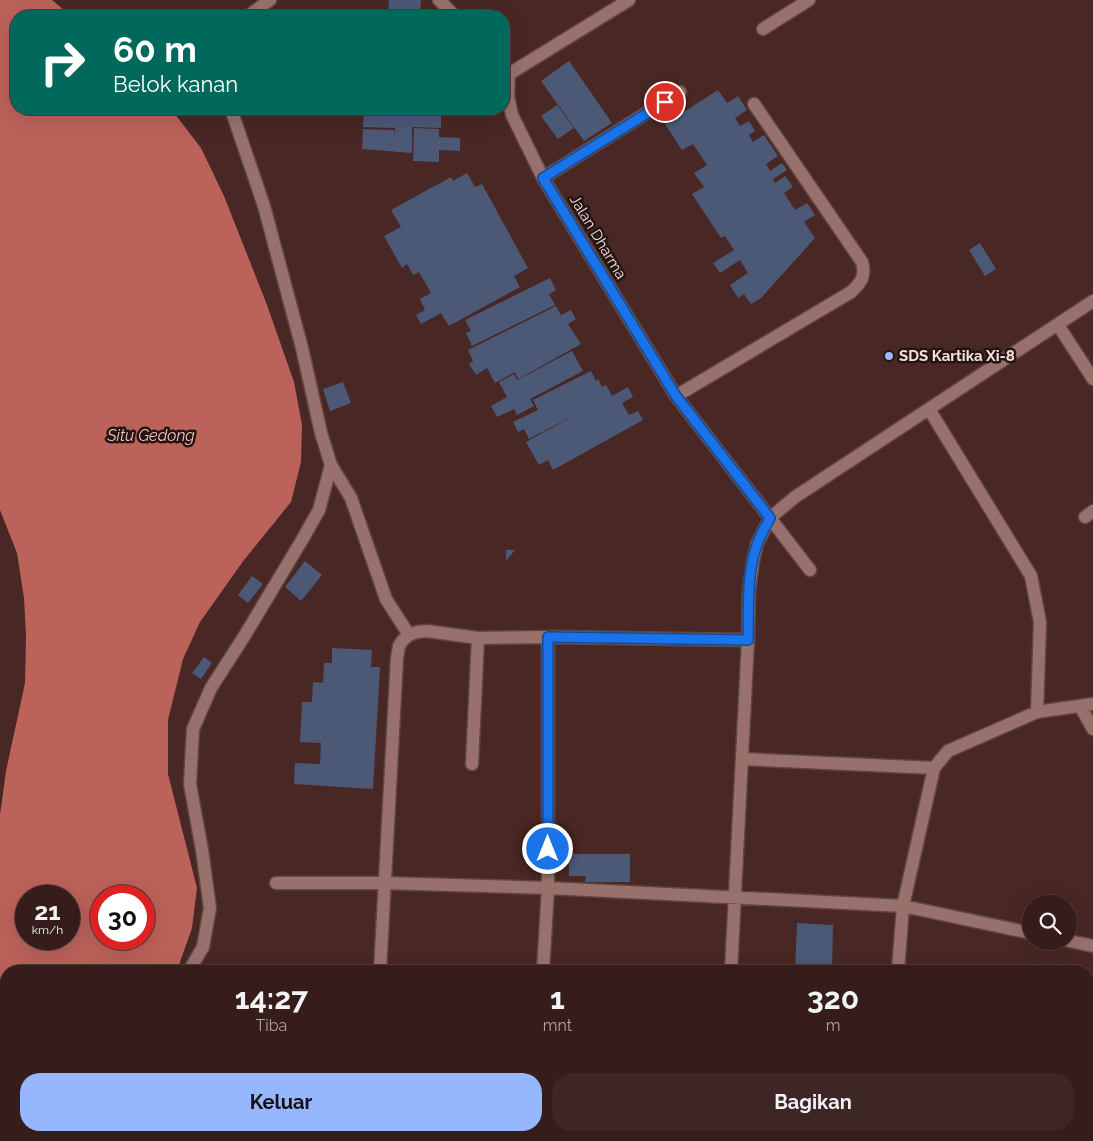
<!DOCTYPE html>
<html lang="id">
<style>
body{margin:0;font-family:Raleway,sans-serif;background:#3d2624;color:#f1f3f6;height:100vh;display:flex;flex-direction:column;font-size:19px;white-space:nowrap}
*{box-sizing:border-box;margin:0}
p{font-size:16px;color:#aaa2a3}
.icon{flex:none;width:28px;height:28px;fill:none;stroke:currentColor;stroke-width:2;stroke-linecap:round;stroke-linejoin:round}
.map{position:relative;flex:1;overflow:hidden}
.side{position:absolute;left:0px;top:965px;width:1094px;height:176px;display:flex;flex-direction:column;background:#361d1b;border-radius:20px 20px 0 0;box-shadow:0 5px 20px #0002,0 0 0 1px #503b3a}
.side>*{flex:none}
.guide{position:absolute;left:10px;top:10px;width:500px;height:105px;border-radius:20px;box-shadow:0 5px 20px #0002,0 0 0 1px #503b3a;background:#00695c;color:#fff;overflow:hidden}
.fabs{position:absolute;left:1022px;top:895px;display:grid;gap:10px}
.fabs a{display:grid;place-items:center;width:55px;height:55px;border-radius:50%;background:#361d1b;box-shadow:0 5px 20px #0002,0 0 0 1px #503b3a;font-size:25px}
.speed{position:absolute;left:15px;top:885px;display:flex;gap:10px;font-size:25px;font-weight:700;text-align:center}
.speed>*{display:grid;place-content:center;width:65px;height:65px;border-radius:50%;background:#361d1b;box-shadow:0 5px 20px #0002,0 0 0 1px #503b3a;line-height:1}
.speed small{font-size:12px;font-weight:400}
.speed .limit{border:8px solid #d22;background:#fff;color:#111}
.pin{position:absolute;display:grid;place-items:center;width:42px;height:42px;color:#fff;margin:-21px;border:2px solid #fff;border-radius:50%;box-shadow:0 1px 5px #0007}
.me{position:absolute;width:55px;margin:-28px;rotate:0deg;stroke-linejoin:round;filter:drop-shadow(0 0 4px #0008)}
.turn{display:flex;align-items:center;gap:18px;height:105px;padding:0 20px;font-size:22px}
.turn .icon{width:65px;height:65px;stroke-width:2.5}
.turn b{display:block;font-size:35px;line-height:42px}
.eta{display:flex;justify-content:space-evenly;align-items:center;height:85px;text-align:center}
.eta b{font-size:30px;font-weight:700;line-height:35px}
.primary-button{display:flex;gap:10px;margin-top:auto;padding:10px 20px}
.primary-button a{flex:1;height:58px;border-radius:20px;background:#96b6fd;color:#111;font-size:20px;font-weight:700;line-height:58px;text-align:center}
.primary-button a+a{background:#3d2624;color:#f1f3f6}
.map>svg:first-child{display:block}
.water{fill:#bb625a;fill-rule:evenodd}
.building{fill:#4c5976}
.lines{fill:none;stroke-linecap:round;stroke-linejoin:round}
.minor-casing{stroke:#614543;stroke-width:15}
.minor{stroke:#98716d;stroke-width:12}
.route-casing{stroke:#114b97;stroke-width:12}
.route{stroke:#1a73e8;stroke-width:9}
.poi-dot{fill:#96b6fd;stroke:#241513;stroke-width:2}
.labels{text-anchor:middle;stroke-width:5;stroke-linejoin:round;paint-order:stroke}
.street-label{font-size:15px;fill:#f6e0dd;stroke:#241513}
.poi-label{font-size:15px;font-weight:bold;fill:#f6e0dd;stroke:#241513;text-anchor:start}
.water-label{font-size:16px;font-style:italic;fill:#f6c4bd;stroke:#241513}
</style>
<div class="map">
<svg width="1093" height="1141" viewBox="0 0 1093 1141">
<rect width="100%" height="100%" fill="#482724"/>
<path class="water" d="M0,0h52l19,16h-55v93h155l30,39 23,48 43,109 27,77 8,43 -1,37 -10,40 -47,58 -44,62 -17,37 -15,61v54l29,114 -5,40 -13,37 -5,6h-168v164h26l-5,6h-27v-326l6,-44 19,-88 1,-48 -2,-37 -7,-45 -17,-43zM26,896h43v43h-43zM101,896h43v43h-43z"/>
<path class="building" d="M389,0h32l-1,16h-32z
M569,61l43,62 -28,18 -43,-60z
M718,90l9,13 11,-7 9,14 -12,8 5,8 9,-5 6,10 -6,4 4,7 11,-7 14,21 -12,8 4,7 12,-8 5,7 -14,9 2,4 10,-7 8,11 -9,6 11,17 12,-7 8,12 -11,7 11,16 -54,60 -10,6 -7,-10 -6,4 -8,-13 18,-12 -8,-13 -20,13 -7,-10 21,-13 -9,-14 -4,2 -29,-44 12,-7 -10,-14 13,-8 -14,-21 -11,6 -17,-26z
M557,105l17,23 -16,11 -17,-23z
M407,109h51v3l-51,-2z
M364,110l77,3v15l-29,-1v26l-50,-4 1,-20 31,1v9l1,-11 -32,-1z
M414,128l25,1v8l21,1v13l-21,-1v12l-26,-1z
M467,173l8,14 7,-3 46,84 -14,8 6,11 -71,39 -8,-13 -20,11 -5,-9 9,-5 -5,-11 11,-6 -12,-21 -6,3 -6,-11 -5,4 -18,-32 17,-9 -10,-17 60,-33 2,4z
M980,243l16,26 -11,7 -16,-26z
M550,278l6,12 -7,4 6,11 -83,41 -6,-13 5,-2 -6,-11z
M556,306l5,9 10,-5 5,9 -8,5 13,20 -63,35 -3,-7 -20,11 -8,-15 -11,7 -7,-11 4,-3 -5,-11z
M572,351l11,20 -53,28 4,7 -17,9 -3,-6 -17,8 -6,-11 16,-9 -8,-15 15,-8 3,6z
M591,371l5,10 2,-2 4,8 4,-2 6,11 16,-9 5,10 -11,6 7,12 9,-4 5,9 -90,50 -5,-10 -9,5 -13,-23 56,-31 -53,28 -5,-10 -6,3 -5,-10 25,-12 -5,-10z
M343,382l8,21 -21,8 -7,-22z
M506,550h9l-9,11z
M305,561l17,14 -21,26 -16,-14z
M252,576l11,8 -15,19 -10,-8z
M332,648l40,2 -1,17h9l-7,122 -79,-5 1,-21 25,1 1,-21 -21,-1 2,-40h10l1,-20 10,1 1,-20h8z
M204,657l8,6 -11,16 -9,-6z
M569,854h61v28h-45l1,-6h-17z
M797,923l36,2 -1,46h-37z"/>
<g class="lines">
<defs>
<path id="minor" d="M439,0l16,16
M248,16l22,-16
M763,29l46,-29
M509,74l-1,22 4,19 31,63 133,218 134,174
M509,74l120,-74
M543,178l137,-86
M1058,325l35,54
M676,396l175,-104c10,-9 15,-16 11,-30l-108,-158
M929,409l102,167 9,46 -3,90
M331,465l20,33 35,101 23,36
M1085,517l8,-6
M1080,706l13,23
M743,759l191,9
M472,764l6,-126
M276,883h108l164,5 355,18 128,27
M1069,941l24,5
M189,971l14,-24 7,-39 -8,-58 -12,-66 3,-55 18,-41 34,-53 57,-95 17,-30 12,-45 -10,-32 -19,-85 -38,-142 -33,-97
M380,971l17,-313 2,-12 4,-6 6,-5 8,-3 10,-1 51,7 70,-1 200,3
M543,971l5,-83v-251
M731,971l17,-331 1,-50 4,-29 4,-17 13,-26 25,-21 298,-196
M898,971l5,-65 31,-138 14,-17 89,-39 56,-8
M1088,1029l5,-1
M219,1135l1,6
M1042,1135l1,6
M67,1141l3,-6
M373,1141v-6
M462,1141l1,-6
M534,1141v-6
M716,1141v-6"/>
</defs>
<use href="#minor" class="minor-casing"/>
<use href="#minor" class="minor"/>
</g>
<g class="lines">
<defs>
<path id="route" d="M548,849v-212l200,3c1,-31 -2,-69 10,-98 3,-8 8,-16 12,-24l-94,-122 -133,-218 122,-76"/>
</defs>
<use href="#route" class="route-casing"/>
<use href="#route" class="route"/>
</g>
<circle class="poi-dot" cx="889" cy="356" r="5"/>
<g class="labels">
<g class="street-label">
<text transform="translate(598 237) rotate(59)" y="5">Jalan Dharma</text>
</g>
<g class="poi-label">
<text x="899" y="361">SDS Kartika Xi-8</text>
</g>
<g class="water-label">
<text x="151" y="441">Situ Gedong</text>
</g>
</g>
</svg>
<div class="fabs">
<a><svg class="icon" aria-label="search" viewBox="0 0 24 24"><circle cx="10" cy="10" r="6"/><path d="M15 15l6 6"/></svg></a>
</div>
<div class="speed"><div>21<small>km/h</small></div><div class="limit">30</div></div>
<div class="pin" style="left:665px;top:102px;background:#d93025"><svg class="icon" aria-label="arrive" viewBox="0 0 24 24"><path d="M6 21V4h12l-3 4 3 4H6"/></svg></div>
<svg class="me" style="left:548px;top:849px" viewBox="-20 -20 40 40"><circle r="17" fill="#1a73e8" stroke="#fff" stroke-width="3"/><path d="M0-11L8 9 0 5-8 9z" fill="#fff"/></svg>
<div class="guide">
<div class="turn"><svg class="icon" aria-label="right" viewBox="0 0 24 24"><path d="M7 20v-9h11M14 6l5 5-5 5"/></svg><div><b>60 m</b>Belok kanan</div></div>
</div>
<section class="side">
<div class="eta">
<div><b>14:27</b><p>Tiba</p></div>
<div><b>1</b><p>mnt</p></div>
<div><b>320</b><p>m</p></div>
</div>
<div class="primary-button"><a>Keluar</a><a>Bagikan</a></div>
</section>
</div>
